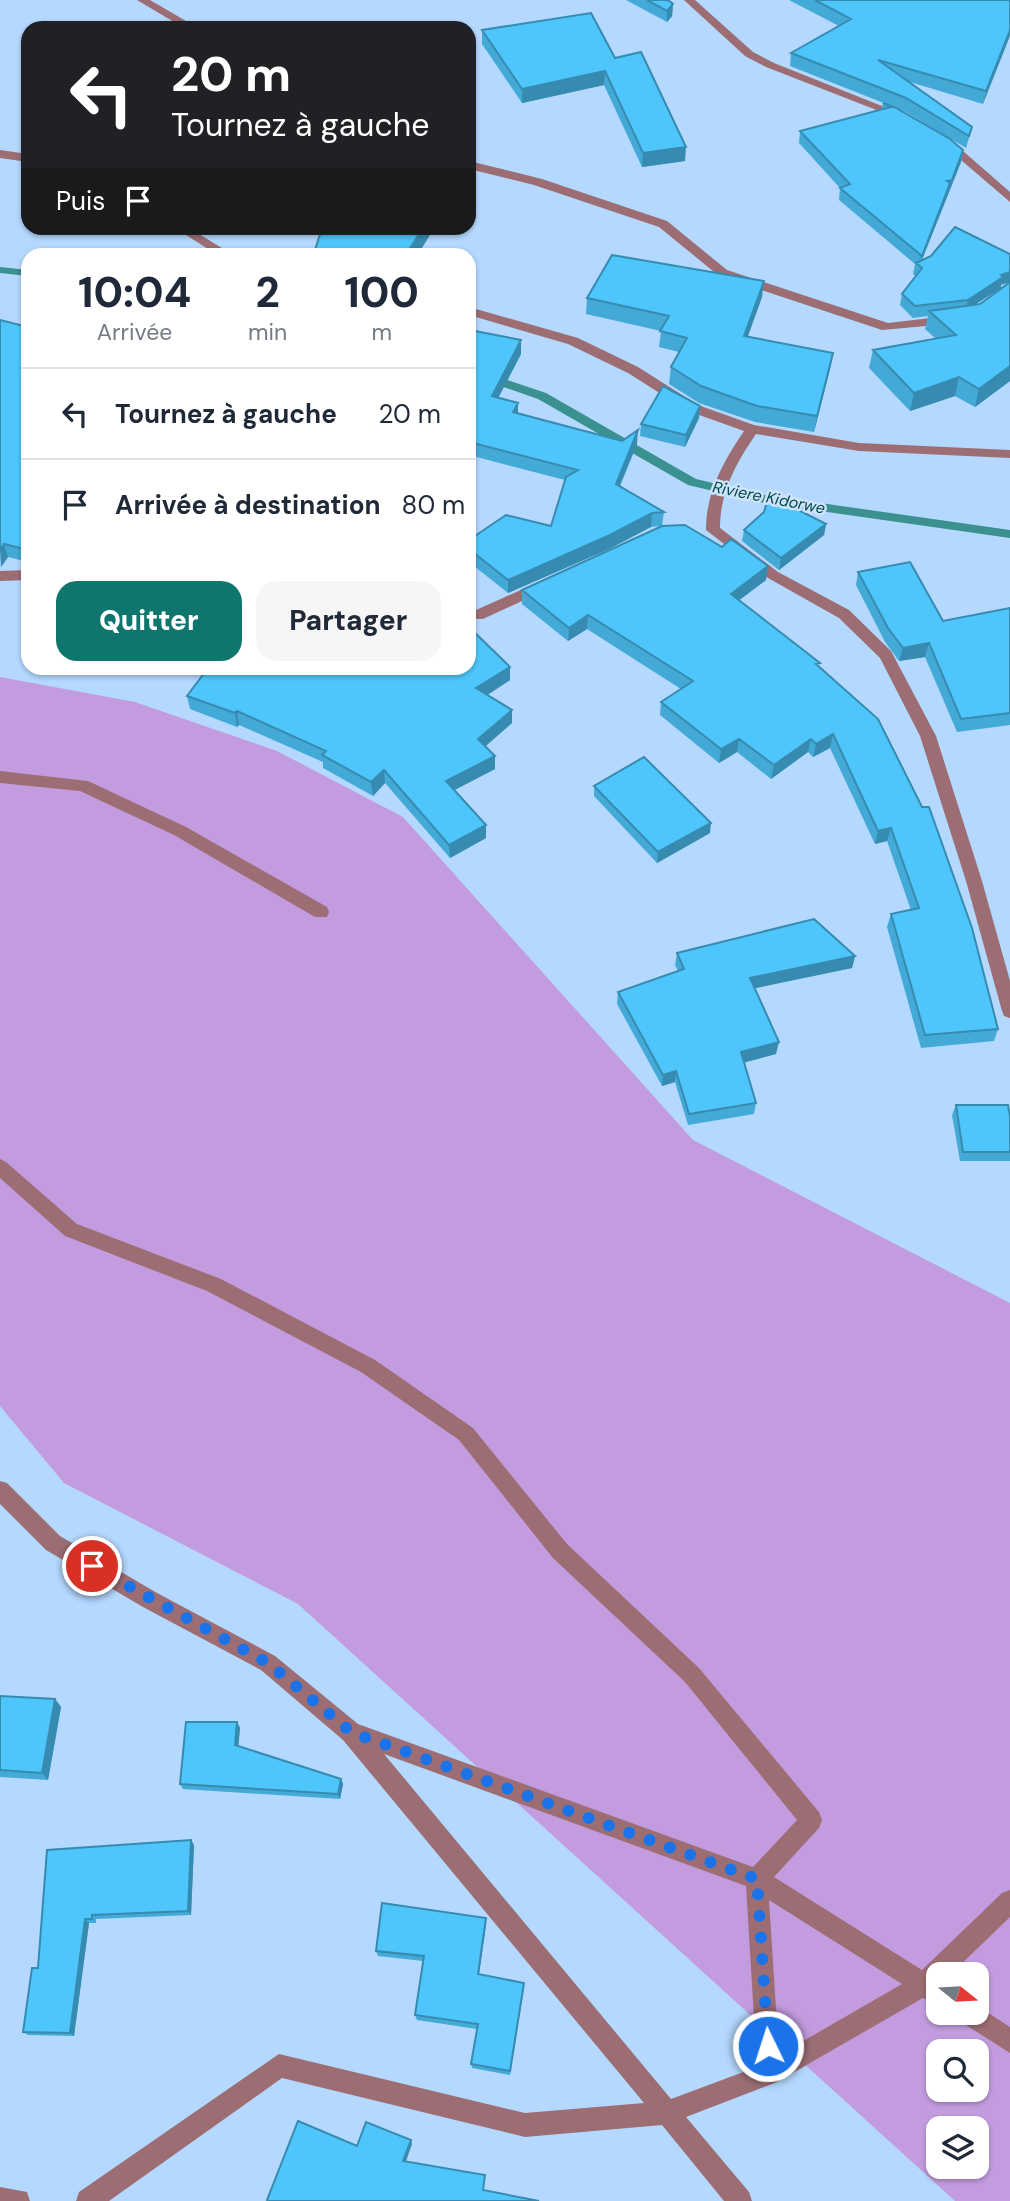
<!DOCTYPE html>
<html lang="fr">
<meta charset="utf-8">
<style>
body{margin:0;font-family:"DM Sans",sans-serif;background:#f6f6f7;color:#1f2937;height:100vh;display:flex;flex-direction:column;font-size:26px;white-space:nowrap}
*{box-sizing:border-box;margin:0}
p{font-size:23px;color:#747a83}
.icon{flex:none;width:38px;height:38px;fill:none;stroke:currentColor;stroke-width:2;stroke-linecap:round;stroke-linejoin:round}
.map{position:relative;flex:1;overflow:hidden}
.details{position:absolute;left:21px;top:248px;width:455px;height:427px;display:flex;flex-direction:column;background:#fff;border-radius:21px;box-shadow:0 2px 5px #0004}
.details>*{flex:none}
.banner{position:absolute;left:21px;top:21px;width:455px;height:214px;border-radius:21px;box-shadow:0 2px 5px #0004;background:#202124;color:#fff;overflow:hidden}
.needle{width:46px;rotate:108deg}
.fabs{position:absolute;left:926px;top:1962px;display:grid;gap:14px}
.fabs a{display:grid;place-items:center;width:63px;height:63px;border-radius:14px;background:#fff;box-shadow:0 2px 5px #0004;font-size:35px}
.pin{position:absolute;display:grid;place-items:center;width:60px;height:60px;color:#fff;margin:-30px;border:4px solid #fff;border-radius:50%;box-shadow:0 2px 7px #0007}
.me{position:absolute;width:77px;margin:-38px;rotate:356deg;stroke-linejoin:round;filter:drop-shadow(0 0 5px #0008)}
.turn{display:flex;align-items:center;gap:24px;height:147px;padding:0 35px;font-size:32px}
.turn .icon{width:91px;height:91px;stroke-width:2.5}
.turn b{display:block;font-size:49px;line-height:60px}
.then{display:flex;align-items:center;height:66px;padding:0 35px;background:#0003;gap:14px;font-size:26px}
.eta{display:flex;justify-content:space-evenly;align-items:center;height:119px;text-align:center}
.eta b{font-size:42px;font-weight:800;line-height:49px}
.primary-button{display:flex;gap:14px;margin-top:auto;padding:14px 35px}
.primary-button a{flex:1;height:80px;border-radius:21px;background:#0f766e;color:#fff;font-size:28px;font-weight:800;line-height:80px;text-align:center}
.primary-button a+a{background:#f6f6f7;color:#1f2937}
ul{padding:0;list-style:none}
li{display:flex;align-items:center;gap:21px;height:91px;padding:0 35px;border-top:2px solid #e0e1e3}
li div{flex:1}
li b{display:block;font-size:26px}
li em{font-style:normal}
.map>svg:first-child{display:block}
.green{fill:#c39cdf;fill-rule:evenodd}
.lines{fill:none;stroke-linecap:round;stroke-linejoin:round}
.stream{fill:#3b9090;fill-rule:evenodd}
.minor{fill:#9c6e74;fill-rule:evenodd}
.wall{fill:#43aad8}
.shaded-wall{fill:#378bb0}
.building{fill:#4ec6fb;stroke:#378bb0;stroke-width:2}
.route{stroke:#1a73e8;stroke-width:12;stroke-dasharray:0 21.6}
.labels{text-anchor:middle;stroke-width:5;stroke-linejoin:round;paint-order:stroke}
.far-water-label{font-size:16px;font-style:italic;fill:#014b48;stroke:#cee3fb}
</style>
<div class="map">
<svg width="1010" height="2201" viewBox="0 0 1010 2201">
<rect width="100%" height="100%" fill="#b4d8fe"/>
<path class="green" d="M0,677l135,25 142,49 126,66 290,323 317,163v898h-55l-657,-597 -234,-121 -64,-77zM938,1974h38v38h-38zM938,2051h38v39h-38zM938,2128h38v38h-38z"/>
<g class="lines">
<path class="stream" d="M0,267l28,3v6l-28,-3z
M469,367l77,26 150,86 68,16 246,35v8l-246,-35 -76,-18 -150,-86 -69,-24z"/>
<path class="minor" d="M137,0h13l48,28h-14z
M684,0h11l58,52 21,11 133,53 -10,2 -131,-51 -21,-11z
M940,138h8l62,54v10l-70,-60z
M0,150l28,4v8l-28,-4z
M469,161l73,18 125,42 60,49 161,53 60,-7 6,4 -6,4 -66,6 -163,-54 -60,-49 -125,-42 -65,-16z
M175,228h14l46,28h-16z
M469,307l109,31 60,29 60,38 56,20 105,18 151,7v8l-151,-7 -103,-17c-20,29 -36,58 -36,94l58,44 71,38 42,41 45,85 46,145 28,100v37l-6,-2 -2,-5 -36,-130 -46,-145 -40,-78 -41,-40 -71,-40 -62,-48c0,-38 17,-68 38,-99l-56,-20 -60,-38 -60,-29 -99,-29z
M28,570v10l-28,1v-10z
M543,580l7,5 -2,4 -65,30h-14v-10l7,1z
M0,771l88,10 98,46 141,80 2,5 -2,5h-12l-141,-82 -94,-44 -80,-8z
M0,1159l6,3 71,62 144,55 154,81 98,68 94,116 132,124 120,144 3,8 -3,8 -45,49 148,93 80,-77 8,-3v27l-59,57h-13v31l-15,-7 -146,84 -91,35 63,75 3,9h-28l-62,-76 -137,12 -243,-59 -173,123h-33l3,-9 200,-138 246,59 119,-10 -301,-363 -82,-70 -118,-63 -97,-57 -46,-46v-23l7,2 53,53 97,57 118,63 83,68 395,143 44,-47 -112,-138 -132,-124 -94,-118 -98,-68 -154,-81 -142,-55 -65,-58zM384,1754l362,132 11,181 -86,32zM769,1900l133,84 -123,71z
M976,2005l34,22v26l-52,-33 -3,-8h21z
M0,2187l27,5 3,9h-30z"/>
</g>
<path class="wall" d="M626,0h42l5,4 -1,12 -5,6z
M789,0h221l-27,104 -73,-22 62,45 -6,21 -62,-37 -114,-45 1,-13 48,-27z
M482,30l133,28 70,103 -43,6 -38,-82 -82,18 -40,-59z
M883,103l80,47 -2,12 -39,98 79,25v3l-25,16h4l30,-22v99l-35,26 -20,-11 -45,15 -41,-43 4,-18 63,-11 -11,-10 3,-13 -15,2 -13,-13 2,-11 14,-18 -3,-2 2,-10 -76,-64 1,-12 -41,-45 1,-12 81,-21z
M762,297l-15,40 86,16 -3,16 -16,63 -59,-10 -56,-19 -30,-19 2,-17 8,-15 -20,-5 2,-16 -75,-17 1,-16z
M0,320l28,7v235l-20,-5 -7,10z
M469,343l52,11 -23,44 20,15 119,31 -17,42 44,26 -2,14 104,54 -27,20 80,67 179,362 -4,12 -73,7 -34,-121 4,-13 20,-4 -24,-69 -12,3 -45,-96 -17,9 -5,-5 -37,27 -34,-27 -18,11 -59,-48 1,-13 20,-13 -94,-60 -19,12 -46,-37v-14l139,-64 -10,1 -42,22 -101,44 -39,-31v-22l82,-14 14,-46 -96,-25z
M700,406l-1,12 -14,29 -45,-11 1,-12z
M764,512l62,12 -2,11 -45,35 -37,-29 2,-11z
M858,572l85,49 67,-13v117l-53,7 -32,-75 -26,4 -14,-19 -29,-57z
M510,680l-23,15 25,28 -27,23 10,23 -41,21 32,35v13l-36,20 -65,-75 -12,13 -50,-28v-6l-84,-37 -2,2 -47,-18 -3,-13z
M594,786l116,47 -53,30 -63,-67z
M677,953l178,3 -3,12 -98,20 22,66 -32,8 12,41 -2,11 -66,11 -13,-43 -13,4 -45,-82 1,-12 60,-21 -3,-6z
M956,1105l54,11v45h-50l-8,-46z
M0,1696l55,3 6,8 -13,73 -48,-3z
M237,1722l3,6 -2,18 103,33 2,5 -3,15 -157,-10 -3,-5z
M191,1840l3,5 -3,70 -95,4v4h-7l-15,113 -46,-1 -5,-3 15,-64 9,-118z
M486,1924l-7,51 45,13 -14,87 -38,-7 -1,-4 6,-35 -60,-9 -2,-5 8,-54 -45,-5 -2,-5z"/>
<path class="shaded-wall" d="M673,4l-1,12 -5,6v-11z
M1010,30v6l-27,68 3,-13z
M605,71l-1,14 -82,18v-14z
M686,147l-1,14 -43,6 1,-14z
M963,150l-2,12 -42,105 3,-11 25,-75z
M423,228h7v7l-13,21h-12z
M1010,272v10l-9,3v3l-36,23 3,-11 33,-25z
M764,281l-2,16 -20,56 2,-17z
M521,340v14l-29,56v-14z
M833,353l-3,16 -16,63 3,-16z
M1010,366v15l-35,26 4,-18z
M959,377l-4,19 -45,15 4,-18z
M518,403v13l-5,-4z
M700,406l-1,12 -14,29 1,-12z
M638,430l-1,14 -22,53 1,-13z
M652,513l-1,14 -42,22 -101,44v-13z
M826,524l-2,11 -45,35 2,-12z
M4,544l4,13 -7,10 -1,-17z
M768,566l-2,14 -37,28 2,-14z
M588,615l-1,14 -19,12 1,-13z
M929,643l-4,14 -26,4 4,-13z
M510,667v13l-33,22 -1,-14z
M512,710v13l-33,29 -1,-13z
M237,711l2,14 -2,2 -2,-14z
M833,734l-3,14 -17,9 3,-13z
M739,739l-2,13 -18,11 2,-14z
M811,739l-3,13 -37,27 3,-14z
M495,756v13l-48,25 -1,-13z
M384,770l1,13 -12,13 -2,-14z
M711,823l-1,10 -53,30 1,-11z
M486,825v13l-36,20 -1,-13z
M891,828l-4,13 -12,3 3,-13z
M855,956l-3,12 -105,22 3,-12z
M779,1042l-3,12 -37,10 2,-12z
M676,1071l-1,11 -13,4 1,-11z
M55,1699l6,8 -13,73 -6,-7z
M237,1722l3,6 -2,23 -3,-6z
M341,1779l2,5 -3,15 -2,-5z
M191,1840l3,5 -3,70 -3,-4z
M486,1918v6l-8,55v-5z
M85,1919l4,4 -15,113 -4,-3z
M411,2140l1,4 -7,20 -2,-3z"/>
<path class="building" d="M647,0h21l5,4 -6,7z
M815,0h195v30l-24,61 -108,-31 94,67 -3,9 -63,-38 -115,-45 60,-34z
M591,13l24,45 26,-6 45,95 -43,6 -38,-82 -83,18 -40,-59z
M883,103l13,5 54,31 13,11 -11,30 -5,1 3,2 -28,73 -82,-68 10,-4 -50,-53 91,-24z
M955,227l55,27v18l-9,3 2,2 -35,23 -53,6 -13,-12 20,-26 -6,-5 15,-7z
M322,228h101l-18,28h-92z
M612,255l152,26 -20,55 89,17 -16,63 -60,-10 -56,-20 -30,-19 16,-29 -27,-7 9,-15 -82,-18z
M1010,282v84l-31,23 -20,-12 -45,16 -41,-43 83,-15 -27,-24 51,-7z
M0,320l28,7v223l-24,-6 -4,6z
M475,331l46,9 -29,56 26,7 -5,9 109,29 16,-11 -22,54 48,28 -12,1 -42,22 -102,45 -39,-31v-9l37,-25 45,11 15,-49 12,-7 -109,-28v-99z
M663,386l37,20 -14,29 -45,-11z
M769,495l57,29 -45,34 -37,-28 20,-18z
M685,525l37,22 9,-8 37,27 -37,28 89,69 -4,1 62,55 44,88h7l43,121 26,101 -73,6 -34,-121 28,-6 -28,-80 -13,3 -45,-97 -17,10 -5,-5 -37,26 -35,-26 -18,10 -60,-47 32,-21 -105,-66 -19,13 -47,-38 140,-64z
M910,562l33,59 67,-13v105l-49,6 -32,-76 -26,5 -15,-20 -30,-56z
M469,627l41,40 -34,21 36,22 -34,29 17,17 -49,25 40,44 -37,20 -65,-75 -13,12 -49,-27 4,-4 -89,-40 -2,2 -48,-17 21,-28h261z
M644,757l67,66 -53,29 -64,-66z
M814,919l41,37 -105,22 29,64 -38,10 15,51 -67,11 -13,-43 -13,4 -45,-83 66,-23 -7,-16z
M956,1105h52l2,11v36h-47z
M0,1696l55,3 -13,74 -42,-3z
M186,1722h51l-2,23 106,34 -3,15 -158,-10z
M191,1840l-3,71 -96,4v4h-7l-15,114 -47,-1 9,-64h6l9,-118z
M382,1903l104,15 -8,56 46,9 -14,88 -39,-7 7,-40 -63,-9 9,-59 -48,-5z
M298,2121l59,25 9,-24 45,18 -8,21 82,14 -2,15 56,11h-270l-2,-1z"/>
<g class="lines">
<path class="route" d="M92,1566l176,97 83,69 406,147 11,167"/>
</g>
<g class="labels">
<g class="far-water-label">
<text transform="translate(769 497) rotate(11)" y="6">Riviere Kidorwe</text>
</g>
</g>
</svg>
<div class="fabs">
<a><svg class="needle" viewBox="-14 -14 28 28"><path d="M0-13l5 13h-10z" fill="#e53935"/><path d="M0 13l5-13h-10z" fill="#747a83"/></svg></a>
<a><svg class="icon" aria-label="search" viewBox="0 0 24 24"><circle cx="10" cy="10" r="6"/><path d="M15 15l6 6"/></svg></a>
<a><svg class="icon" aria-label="layers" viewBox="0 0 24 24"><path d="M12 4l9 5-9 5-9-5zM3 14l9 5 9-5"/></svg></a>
</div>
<div class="pin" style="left:92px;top:1566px;background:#d93025"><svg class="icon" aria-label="arrive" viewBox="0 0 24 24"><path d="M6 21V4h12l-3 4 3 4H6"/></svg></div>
<svg class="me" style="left:768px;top:2046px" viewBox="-20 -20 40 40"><circle r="17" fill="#1a73e8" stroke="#fff" stroke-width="3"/><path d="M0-11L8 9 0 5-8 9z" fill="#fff"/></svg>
<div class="banner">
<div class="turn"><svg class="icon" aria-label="left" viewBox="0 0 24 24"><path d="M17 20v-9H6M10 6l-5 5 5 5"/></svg><div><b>20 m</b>Tournez à gauche</div></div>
<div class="then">Puis<svg class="icon" aria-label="arrive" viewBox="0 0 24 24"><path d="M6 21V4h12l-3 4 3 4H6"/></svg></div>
</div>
<section class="details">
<div class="eta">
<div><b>10:04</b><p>Arrivée</p></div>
<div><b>2</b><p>min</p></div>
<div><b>100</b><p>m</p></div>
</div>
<ul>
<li><svg class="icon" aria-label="left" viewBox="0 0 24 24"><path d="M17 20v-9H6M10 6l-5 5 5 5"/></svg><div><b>Tournez à gauche</b></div><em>20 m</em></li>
<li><svg class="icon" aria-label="arrive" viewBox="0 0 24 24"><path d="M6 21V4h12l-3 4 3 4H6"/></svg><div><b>Arrivée à destination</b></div><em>80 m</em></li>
</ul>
<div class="primary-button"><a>Quitter</a><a>Partager</a></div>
</section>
</div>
